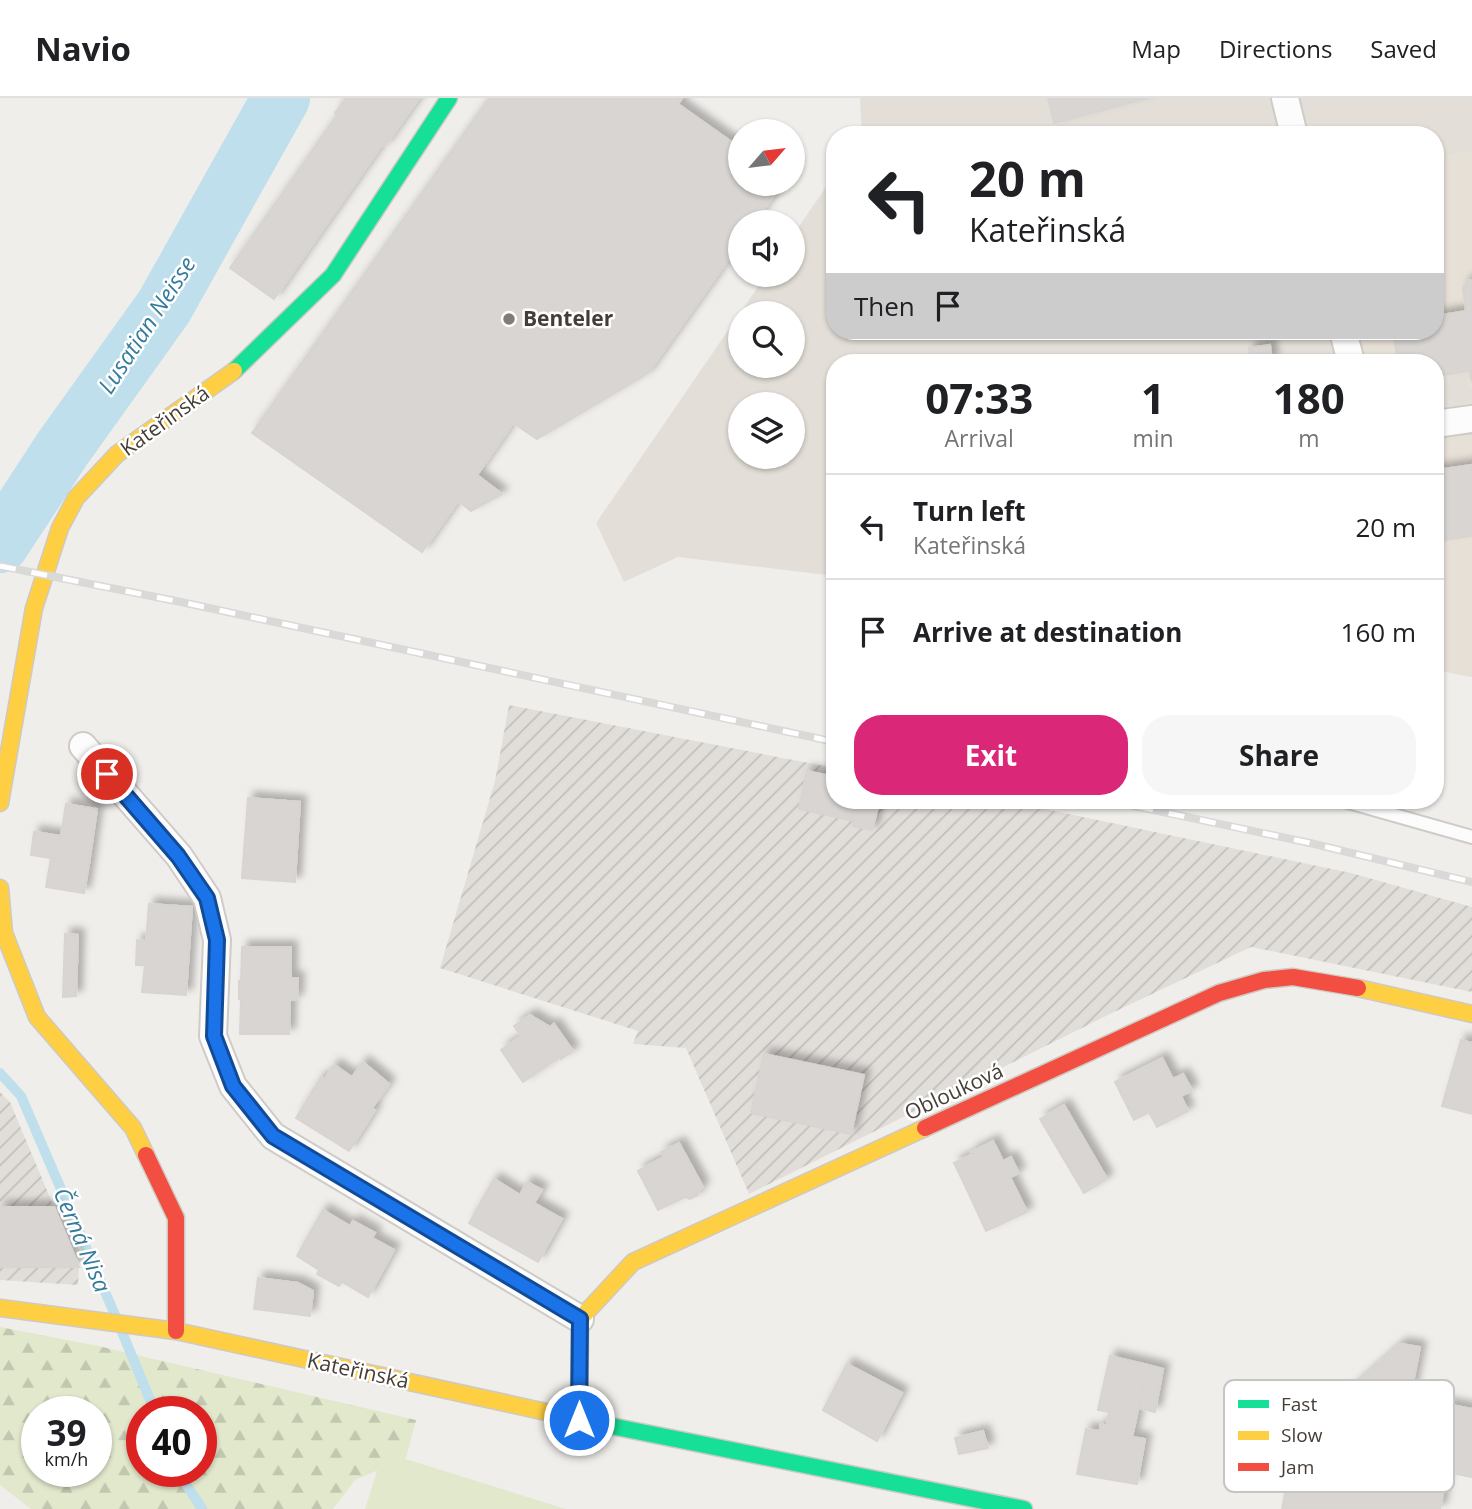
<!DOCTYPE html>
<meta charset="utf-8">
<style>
body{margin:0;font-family:"Open Sans",sans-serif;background:#f6f6f6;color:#202124;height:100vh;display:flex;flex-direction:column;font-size:26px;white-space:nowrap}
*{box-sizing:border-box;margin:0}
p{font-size:23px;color:#757577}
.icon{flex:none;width:38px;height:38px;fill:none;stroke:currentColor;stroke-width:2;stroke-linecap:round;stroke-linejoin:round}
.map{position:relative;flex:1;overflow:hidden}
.drawer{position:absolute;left:826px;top:256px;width:618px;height:455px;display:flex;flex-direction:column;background:#fff;border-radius:28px;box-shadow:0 2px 5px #0004}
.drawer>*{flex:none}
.banner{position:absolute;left:826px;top:28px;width:618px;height:214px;border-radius:28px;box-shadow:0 2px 5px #0004;background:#fff;color:#202124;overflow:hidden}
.needle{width:46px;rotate:62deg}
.fabs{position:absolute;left:728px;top:21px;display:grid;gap:14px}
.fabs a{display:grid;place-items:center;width:77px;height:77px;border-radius:50%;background:#fff;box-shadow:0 2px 5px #0004;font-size:35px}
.speed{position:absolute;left:21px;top:1298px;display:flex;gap:14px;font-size:35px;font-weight:700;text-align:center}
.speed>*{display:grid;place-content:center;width:91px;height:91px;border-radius:50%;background:#fff;box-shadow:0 2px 5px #0004;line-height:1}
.speed small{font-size:18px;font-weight:400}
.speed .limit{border:10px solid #d22;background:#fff;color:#111}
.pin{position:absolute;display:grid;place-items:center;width:60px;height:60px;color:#fff;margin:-30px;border:4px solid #fff;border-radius:50%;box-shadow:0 2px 7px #0007}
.me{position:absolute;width:77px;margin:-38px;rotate:0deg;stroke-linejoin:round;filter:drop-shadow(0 0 5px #0008)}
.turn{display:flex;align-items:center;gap:24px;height:147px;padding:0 28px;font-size:32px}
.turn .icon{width:91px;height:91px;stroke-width:2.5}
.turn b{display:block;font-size:49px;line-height:60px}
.then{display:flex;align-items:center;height:66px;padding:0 28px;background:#0003;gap:14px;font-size:26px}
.eta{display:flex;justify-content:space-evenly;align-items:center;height:119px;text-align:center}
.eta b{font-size:42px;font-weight:700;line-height:49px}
.action{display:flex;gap:14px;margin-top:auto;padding:14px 28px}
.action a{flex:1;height:80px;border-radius:28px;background:#db2777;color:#fff;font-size:28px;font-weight:700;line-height:80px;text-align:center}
.action a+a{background:#f6f6f6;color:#202124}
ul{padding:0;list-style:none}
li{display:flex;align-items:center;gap:21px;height:105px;padding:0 28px;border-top:2px solid #e0e0e0}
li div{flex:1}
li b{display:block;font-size:26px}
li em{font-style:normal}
header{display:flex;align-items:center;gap:42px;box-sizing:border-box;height:98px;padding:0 35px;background:#fff;border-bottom:2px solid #e0e0e0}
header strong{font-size:33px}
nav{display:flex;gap:38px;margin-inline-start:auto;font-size:24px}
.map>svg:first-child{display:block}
.residential{fill:#e3dfd8;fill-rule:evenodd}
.industrial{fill:url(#industrial-furrows)}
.education{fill:#e6e0d7}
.forest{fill:url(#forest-firs);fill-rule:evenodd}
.pitch{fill:#e1e8cc}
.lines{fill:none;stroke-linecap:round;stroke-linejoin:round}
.stream{stroke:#bedfeb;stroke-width:10}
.river{stroke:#bedfeb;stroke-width:58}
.building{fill:#d8d5d2;stroke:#d8d5d1;stroke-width:2;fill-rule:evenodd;filter:url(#shadow)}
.lane-casing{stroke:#cecbc8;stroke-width:16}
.street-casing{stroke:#cecbc8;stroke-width:30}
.fast-casing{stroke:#cecac2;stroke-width:19}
.slow-casing{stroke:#cecac2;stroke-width:19}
.jam-casing{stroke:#cecac2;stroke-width:19}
.lane{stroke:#fdfcfc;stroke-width:12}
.street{stroke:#fdfcfc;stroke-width:26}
.fast{stroke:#16e098;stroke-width:16}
.slow{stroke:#ffcf43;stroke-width:16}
.jam{stroke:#f24e42;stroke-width:16}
.rail-casing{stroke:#d9d9d8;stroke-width:8}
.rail{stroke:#fff;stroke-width:5;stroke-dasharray:16;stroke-linecap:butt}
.route-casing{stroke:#114b97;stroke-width:18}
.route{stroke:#1a73e8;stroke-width:12}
.poi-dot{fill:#817c76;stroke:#fff;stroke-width:2.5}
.labels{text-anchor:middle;stroke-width:5;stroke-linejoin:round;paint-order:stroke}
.poi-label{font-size:21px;font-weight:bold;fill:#453e37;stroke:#fff;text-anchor:start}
.street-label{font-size:21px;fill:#453e37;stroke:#fff}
.water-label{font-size:23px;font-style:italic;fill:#347c9a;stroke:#fff}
.key{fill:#fff;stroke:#c7c5c3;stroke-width:2}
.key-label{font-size:19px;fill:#453e37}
</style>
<header>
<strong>Navio</strong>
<nav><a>Map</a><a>Directions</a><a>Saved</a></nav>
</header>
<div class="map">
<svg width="1472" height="1411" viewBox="0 0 1472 1411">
<defs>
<pattern id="industrial-furrows" width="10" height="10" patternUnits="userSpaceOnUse" patternTransform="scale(1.75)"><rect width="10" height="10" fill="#e1deda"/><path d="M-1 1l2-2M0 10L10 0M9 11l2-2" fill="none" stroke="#c2c0bc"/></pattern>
<pattern id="forest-firs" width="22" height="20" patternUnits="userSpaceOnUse" patternTransform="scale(1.75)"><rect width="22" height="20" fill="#e1e8cc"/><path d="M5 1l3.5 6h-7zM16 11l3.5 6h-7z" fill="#c2c8b0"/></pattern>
<filter id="shadow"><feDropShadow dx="6" dy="-6" stdDeviation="3.5" flood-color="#0004"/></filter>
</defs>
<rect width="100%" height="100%" fill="#f0eeeb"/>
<path class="residential" d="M860,0h612v579l-37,-7v-308h-600v214l-157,-19 -54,25 -28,-59 170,-248h27v-40l42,-61v157h600v-196h-573zM740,215h53v53h-53zM740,306h53v53h-53z"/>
<path class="industrial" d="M509,607l326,63v32h167l349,73 121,34v85l-221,-45 -139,66 -363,181 -63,-146 -53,-4 5,-13 -198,-63 55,-187z
M0,994l10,10 69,165 -1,18 -78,-5z"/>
<path class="education" d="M1472,53v237h-3l-3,-14 -31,5v-17h-68l-9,-31h77v-174z
M1472,335v244l-37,-7v-231z"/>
<path class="forest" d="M0,1229l98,19 318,74 -10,38 -51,22 -22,29h-302l-31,-24zM37,1314h59v60h-59zM142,1314h59v60h-59z"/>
<path class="pitch" d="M383,1354l183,57h-201z"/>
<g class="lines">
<path class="stream" d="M0,975l21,23 94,219
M122,1234l33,80
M178,1374l24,37"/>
<path class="river" d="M0,446l63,-96 101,-141 117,-209"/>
</g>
<path class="building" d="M346,0h73l-34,48 -3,-1 -108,154 -44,-31 107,-153 -2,-2z
M489,0h193l-4,6 62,44v36h42l-27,38h-15v21l-93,131 -110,65 -24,-16 -36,52 25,19 -31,17 -13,-10 -36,51 -170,-119z
M1048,0h100l-94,25z
M1472,182v102l-3,-11 -34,5v-14h-37l-5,-31h42v-15l31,-5 -3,-23 5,-7z
M1270,247l2,17h-21l-2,-14z
M1472,367v71l-37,5v-71z
M807,673l28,6v23h45l-8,30 -19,-4 1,-5 -55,-12z
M248,700l52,4 -5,80 -53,-4z
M66,706l31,5 -8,55 -58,-9 3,-23 27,4z
M51,760l38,6 -5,29 -38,-6z
M149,806l43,3 -6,88 -44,-3 3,-27h-9l1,-25 9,1z
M65,836l13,1 -2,61 -13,1z
M242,849h49v31h7l-1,22h-7l-1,34h-49l1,-35h-2v-18h2z
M530,917l20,12 4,-3 19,27 -12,8 -1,-2 -37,25 -22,-32 20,-14 -7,-10z
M1461,942l11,3v71l-30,-8z
M764,956l100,21 -13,59 -100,-21z
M1162,960l11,21 10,-5 9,16 -11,6 7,15 -31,16 -8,-15 -15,8 -19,-38z
M363,964l26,22 -17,24 3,2 -26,41 -53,-33 25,-41 4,2 9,-14 18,12z
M1064,1007l43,74 -23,14 -44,-74z
M993,1043l10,20 8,-4 8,16 -31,15 -2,-4 -18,8 -14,-29 19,-9 -2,-2z
M679,1045l24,44 -4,3 -1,5 -8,4 -5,-2 -27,13 -20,-39 26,-14 -3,-5z
M1010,1079l17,35 -41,19 -18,-39 18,-8 2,4z
M494,1081l26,16 7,-13 15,8 -8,13 28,16 -24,43 -69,-39z
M0,1109h54l25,60h-79z
M323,1112l27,16 3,-5 22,12 -3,5 22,12 -26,47 -26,-15 -3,4 -22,-12 2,-4 -22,-14z
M258,1180l40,5 15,8 -3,25 -56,-7z
M1401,1246l19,3 -20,102 -23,-4 -1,5 73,13 -9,46h-158l14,-72 27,4 1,-5 -12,-2 1,-11zM1340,1341l22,4 -1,5 -22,-4z
M1110,1258l38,9 -16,72 13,2 -8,45 -60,-10 9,-45 14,2 1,-7 6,2 2,-14 -11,-2z
M847,1266l55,29 -25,48 -54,-31z
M1148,1267l15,4 -8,43 -17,-4z
M1417,1300l55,11v68l-25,-5 2,-9 -43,-8z
M983,1333l5,17 -29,6 -4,-16z"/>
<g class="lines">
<defs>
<path id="lane" d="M1341,702l131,37"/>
<path id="street" d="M1285,0l9,37
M1343,233l8,31
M1435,326l37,-5
M83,648l96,110 28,42 10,42 -4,96 20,50 40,50 307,183"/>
<path id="fast" d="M234,273l99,-96 116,-177
M601,1326l423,85"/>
<path id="slow" d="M0,705l34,-195 26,-80 16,-30 41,-44 117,-83
M0,790l4,45 33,84 96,111 13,27
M1358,890l114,26
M0,1210l176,23 425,93
M579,1322l1,-101 53,-57 292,-134"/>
<path id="jam" d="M925,1030l294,-135 45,-13 29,-3 65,11
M146,1057l30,63v113"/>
</defs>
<use href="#lane" class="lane-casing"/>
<use href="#street" class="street-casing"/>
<use href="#fast" class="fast-casing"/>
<use href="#slow" class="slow-casing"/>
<use href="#jam" class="jam-casing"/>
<use href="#lane" class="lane"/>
<use href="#street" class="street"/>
<use href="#fast" class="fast"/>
<use href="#slow" class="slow"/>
<use href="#jam" class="jam"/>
<defs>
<path id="rail" d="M0,468l181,36 654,140
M1106,702l204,43 162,39"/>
</defs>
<use href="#rail" class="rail-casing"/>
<use href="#rail" class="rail"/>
</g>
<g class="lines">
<defs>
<path id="route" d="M107,676l71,82 29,42 10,42 -3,96 19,50 40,50 307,183 -1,101"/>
</defs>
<use href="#route" class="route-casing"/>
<use href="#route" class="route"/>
</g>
<circle class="poi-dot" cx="509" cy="221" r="7"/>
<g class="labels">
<g class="poi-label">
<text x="523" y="228">Benteler</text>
</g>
<g class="street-label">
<text transform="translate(165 323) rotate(-36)" y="7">Kateřinská</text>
<text transform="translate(954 994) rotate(-25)" y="7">Oblouková</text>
<text transform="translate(358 1273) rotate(12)" y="7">Kateřinská</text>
</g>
<g class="water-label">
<text transform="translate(147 227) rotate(-57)" y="8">Lusatian Neisse</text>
<text transform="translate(82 1142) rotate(67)" y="8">Černá Nisa</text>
</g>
</g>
<rect x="1224" y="1282" width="230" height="112" rx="10" class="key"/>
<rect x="1238" y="1302" width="31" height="8" fill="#16e098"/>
<rect x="1238" y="1333" width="31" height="9" fill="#ffcf43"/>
<rect x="1238" y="1365" width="31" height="8" fill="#f24e42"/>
<g class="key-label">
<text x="1281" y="1313">Fast</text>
<text x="1281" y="1344">Slow</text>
<text x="1281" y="1376">Jam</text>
</g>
</svg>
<div class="fabs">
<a><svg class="needle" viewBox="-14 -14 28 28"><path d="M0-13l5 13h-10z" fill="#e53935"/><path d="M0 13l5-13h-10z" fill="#757577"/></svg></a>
<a><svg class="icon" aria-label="sound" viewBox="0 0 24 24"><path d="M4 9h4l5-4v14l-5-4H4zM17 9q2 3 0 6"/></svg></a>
<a><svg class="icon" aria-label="search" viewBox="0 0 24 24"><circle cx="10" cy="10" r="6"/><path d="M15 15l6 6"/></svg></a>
<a><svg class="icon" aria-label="layers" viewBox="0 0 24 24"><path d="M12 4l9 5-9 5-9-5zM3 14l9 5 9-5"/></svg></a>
</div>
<div class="speed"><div>39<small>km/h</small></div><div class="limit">40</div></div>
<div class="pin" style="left:107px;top:676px;background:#d93025"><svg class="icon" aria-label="arrive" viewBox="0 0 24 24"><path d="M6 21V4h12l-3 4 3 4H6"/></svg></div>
<svg class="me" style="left:579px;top:1322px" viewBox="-20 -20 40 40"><circle r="17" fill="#1a73e8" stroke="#fff" stroke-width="3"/><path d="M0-11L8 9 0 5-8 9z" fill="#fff"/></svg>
<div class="banner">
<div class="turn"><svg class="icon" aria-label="left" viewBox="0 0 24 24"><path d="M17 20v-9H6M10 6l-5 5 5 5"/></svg><div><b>20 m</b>Kateřinská</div></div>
<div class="then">Then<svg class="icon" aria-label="arrive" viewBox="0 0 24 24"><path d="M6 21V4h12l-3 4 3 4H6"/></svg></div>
</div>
<section class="drawer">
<div class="eta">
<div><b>07:33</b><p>Arrival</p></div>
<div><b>1</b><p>min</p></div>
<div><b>180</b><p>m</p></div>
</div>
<ul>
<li><svg class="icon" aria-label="left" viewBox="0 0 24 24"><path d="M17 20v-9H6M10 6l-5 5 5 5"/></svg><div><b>Turn left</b><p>Kateřinská</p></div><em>20 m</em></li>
<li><svg class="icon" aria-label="arrive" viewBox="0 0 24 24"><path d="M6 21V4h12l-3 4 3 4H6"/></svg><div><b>Arrive at destination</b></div><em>160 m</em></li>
</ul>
<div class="action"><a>Exit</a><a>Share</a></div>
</section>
</div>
